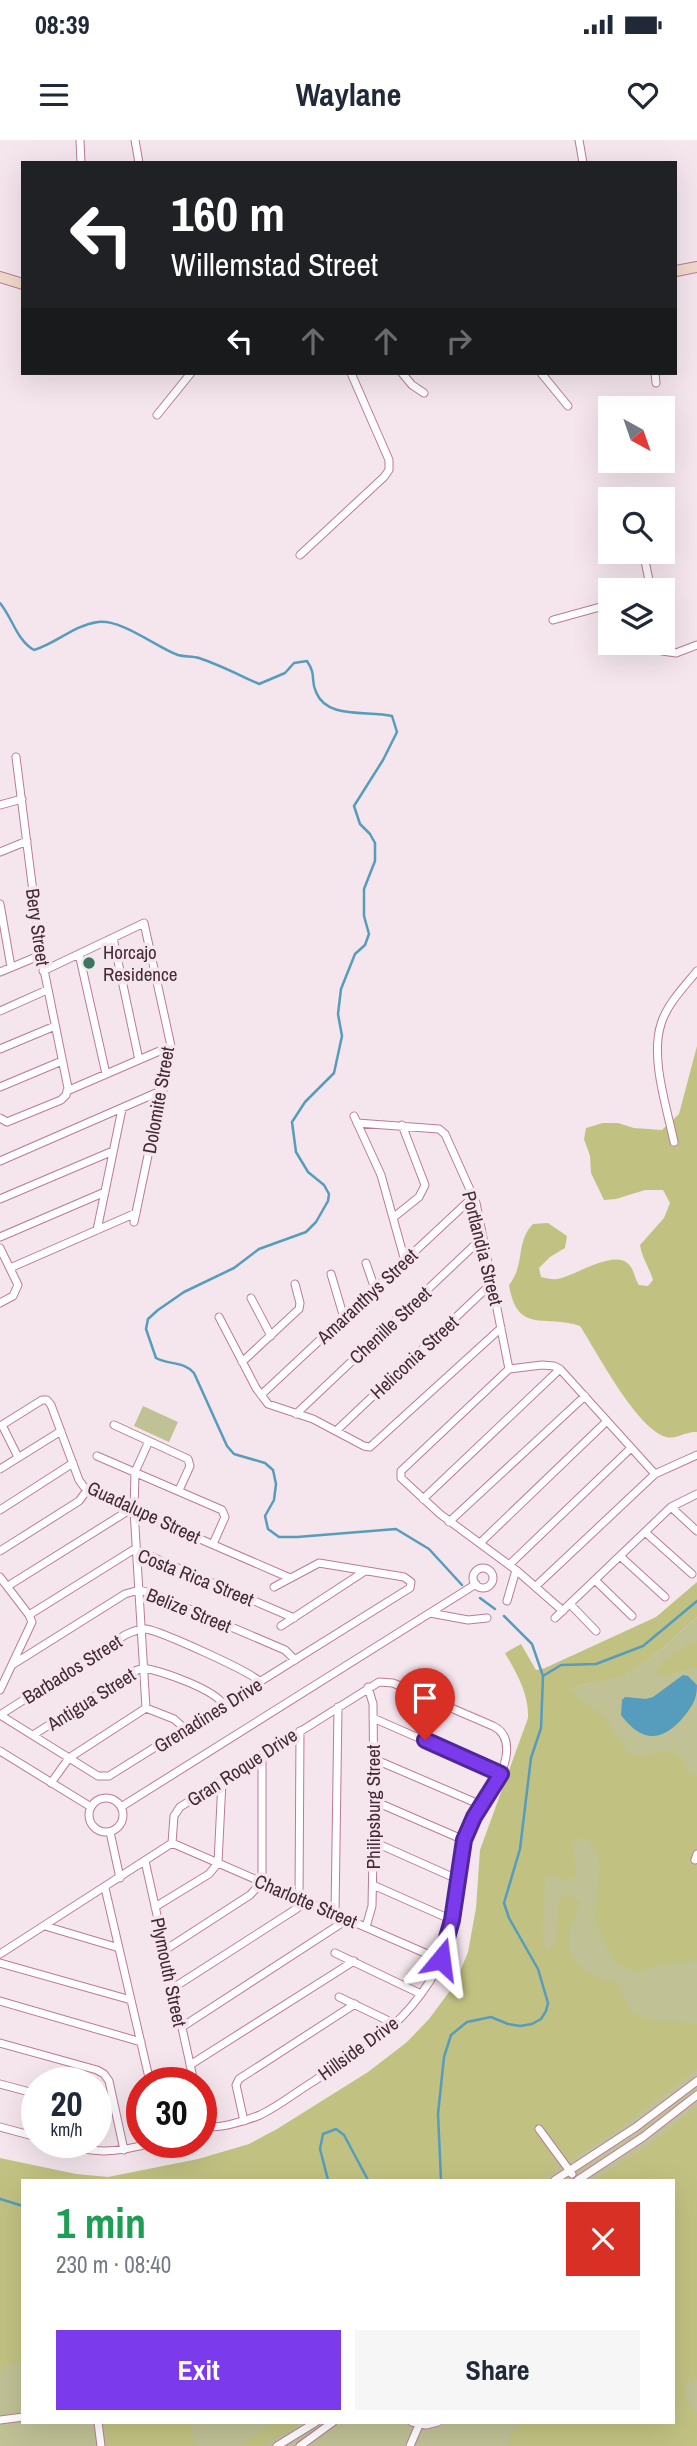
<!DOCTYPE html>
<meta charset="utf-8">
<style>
body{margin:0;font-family:"Archivo Narrow",sans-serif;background:#f6f6f7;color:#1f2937;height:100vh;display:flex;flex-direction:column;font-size:26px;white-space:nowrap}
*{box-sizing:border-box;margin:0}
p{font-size:23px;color:#747a83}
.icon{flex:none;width:38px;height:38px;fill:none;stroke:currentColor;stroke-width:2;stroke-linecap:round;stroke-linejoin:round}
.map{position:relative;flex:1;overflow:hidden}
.side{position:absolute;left:21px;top:2039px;width:654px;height:245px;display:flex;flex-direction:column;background:#fff;border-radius:0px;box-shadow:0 7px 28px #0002}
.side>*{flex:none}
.top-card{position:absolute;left:21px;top:21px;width:656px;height:214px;border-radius:0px;box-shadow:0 7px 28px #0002;background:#202124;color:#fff;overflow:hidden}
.needle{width:46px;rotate:140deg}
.tools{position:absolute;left:598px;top:256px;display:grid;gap:14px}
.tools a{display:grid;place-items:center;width:77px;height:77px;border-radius:0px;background:#fff;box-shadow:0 7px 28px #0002;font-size:35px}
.speed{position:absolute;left:21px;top:1927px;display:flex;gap:14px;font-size:35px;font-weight:700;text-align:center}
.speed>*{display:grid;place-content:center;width:91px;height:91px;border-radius:50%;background:#fff;box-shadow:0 7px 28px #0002;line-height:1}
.speed small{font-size:18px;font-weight:400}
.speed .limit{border:10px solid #d22;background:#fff;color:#111}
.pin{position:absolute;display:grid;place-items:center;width:60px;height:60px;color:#fff;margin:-72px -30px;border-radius:50% 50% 50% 0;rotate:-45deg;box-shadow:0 0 7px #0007}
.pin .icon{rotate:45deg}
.me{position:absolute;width:77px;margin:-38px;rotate:16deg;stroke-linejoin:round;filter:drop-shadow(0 0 5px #0008)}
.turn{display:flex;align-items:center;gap:24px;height:147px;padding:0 35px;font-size:32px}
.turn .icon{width:91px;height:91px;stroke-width:2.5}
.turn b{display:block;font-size:49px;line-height:60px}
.lanes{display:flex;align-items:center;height:66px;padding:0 35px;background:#0003;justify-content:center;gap:35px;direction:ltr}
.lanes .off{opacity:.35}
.round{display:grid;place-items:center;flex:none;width:74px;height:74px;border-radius:0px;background:#f6f6f7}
.head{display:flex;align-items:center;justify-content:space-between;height:119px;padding:0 35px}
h1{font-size:42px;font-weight:700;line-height:52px;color:#1e9e55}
.button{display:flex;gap:14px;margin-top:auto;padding:14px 35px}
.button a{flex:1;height:80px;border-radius:0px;background:#7c3aed;color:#fff;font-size:28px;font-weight:700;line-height:80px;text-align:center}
.button a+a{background:#f6f6f7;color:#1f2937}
.status{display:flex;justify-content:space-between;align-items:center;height:49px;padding:0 35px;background:#fff;direction:ltr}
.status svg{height:19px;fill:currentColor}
header{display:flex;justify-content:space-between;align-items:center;height:91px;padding:0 35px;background:#fff;font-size:32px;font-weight:700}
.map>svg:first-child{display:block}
.green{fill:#c0c195}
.forest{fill:#c1c282}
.water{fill:#569cbc}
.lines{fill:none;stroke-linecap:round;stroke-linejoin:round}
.stream{stroke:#569cbc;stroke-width:2.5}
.minor-casing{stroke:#bc7a9a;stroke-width:9}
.secondary-casing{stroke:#bc7a9a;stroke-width:12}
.minor{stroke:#fff;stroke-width:7}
.secondary{stroke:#f2d9cb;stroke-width:10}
.route-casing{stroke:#51269a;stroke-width:18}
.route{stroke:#7c3aed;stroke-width:12}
.poi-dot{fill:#3a7762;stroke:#f5e6ed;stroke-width:2.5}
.labels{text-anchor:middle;stroke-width:7;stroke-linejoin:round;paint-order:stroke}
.street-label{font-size:19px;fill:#452936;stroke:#f5e6ed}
.poi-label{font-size:19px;fill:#452936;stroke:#f5e6ed;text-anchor:start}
</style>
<div class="status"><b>08:39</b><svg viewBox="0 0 49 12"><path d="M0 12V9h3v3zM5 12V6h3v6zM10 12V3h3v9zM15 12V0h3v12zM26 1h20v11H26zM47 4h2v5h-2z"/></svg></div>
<header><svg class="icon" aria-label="menu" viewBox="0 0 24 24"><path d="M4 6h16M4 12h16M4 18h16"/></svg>Waylane<svg class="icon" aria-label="heart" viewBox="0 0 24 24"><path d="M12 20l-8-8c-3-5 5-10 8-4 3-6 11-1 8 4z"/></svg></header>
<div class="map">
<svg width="697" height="2306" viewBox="0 0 697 2306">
<rect width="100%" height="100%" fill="#f5e6ed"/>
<path class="green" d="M143,1266l35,16 -9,20 -35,-16z
M697,1477v829h-697v-239l23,9v206h651v-242h-222l64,-277 54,-214c14,-6 28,-6 42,-10 30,-8 62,-42 85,-62z"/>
<path class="forest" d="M697,906v386c-11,-1 -22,8 -31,5 -30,-9 -69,-85 -86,-111 -35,-12 -63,9 -71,-41 17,-22 6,-42 24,-61l15,-1 19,13 -2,12 -15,9 -11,11 2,9c5,1 12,3 16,2 18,-3 52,-27 69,-17 8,5 8,16 13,23l9,1 5,-6c-4,-13 -11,-22 -13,-35l24,-27 6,-15 -7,-13h-18l-29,9 -12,1 -13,-27 -1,-17 -6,-17 2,-11 17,-5h15l16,5 28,2 17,-16z
M697,1442v35c-23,20 -55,54 -84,62 -15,5 -29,3 -43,11l37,30 18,30 18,7 13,-5h17l10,9 7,13 7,2v185l-37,4 -24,7 -22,-11 -20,-41 6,-56 -7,-20 -11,-7 -9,6c0,12 5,23 3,34l-11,4 -12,-7 -8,2 -2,67 4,7 9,-7 2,-41 9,-9 13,9c-4,12 -11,27 -11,39 1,28 23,37 47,41l15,29 12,7 54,6v45l-86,65 -71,46h-517v182l-17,4 -6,8v-216l76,16 32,3 90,-18 51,-15 28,-15 91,-57 39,-30 22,-23 26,-35 13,-32 8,-44 4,-58 48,-132c1,-24 -11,-44 -23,-65l16,-9 15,26 9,-2 111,-51z
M697,1499v32l-4,-3 -30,9 -7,-5 7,-11z
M697,1967v273l-12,5v13l12,16v32h-188l3,-13 10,-11h152v-242h-80l55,-35z
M103,2282h89c-3,7 1,19 6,24h-91z
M276,2282h27l-41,24h-23z"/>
<path class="water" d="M683,1535l5,1 9,9c0,16 -6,23 -16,35 -22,24 -41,20 -60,-5l1,-15 3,-3 21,2 7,-2z"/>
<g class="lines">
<path class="stream" d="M0,463c12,14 17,38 34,47 23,-7 40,-25 64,-28 24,-3 58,25 80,33 7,2 14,1 21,3 21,7 40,17 60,26l26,-11 9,-10 13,-2c10,15 3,18 9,31 11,28 52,18 76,24l5,16 -14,28 -29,46 6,18 10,10 5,9v18l-11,28v27l5,18 -4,11 -10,9 -14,35 -3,25 4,22 -8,37 -29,29 -13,20 4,30 12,20 16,13 5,9 -1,7 -12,21 -10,10 -47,17 -25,19 -50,24 -26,18 -10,9 -2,10 10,29c13,7 28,3 38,15l33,73 7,8 31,9 8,7 3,14 -2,16 -9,16 3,13 11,8h18l99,-8 33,20 33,36
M480,1458l15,11
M543,1536l18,-11 35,-1 47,-18 54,-45
M328,2040l-8,-31 3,-15 13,-5 8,6 24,45
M441,2040l-3,-66 6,-57 7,-22 16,-13 24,-5 17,7 12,2 12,-2 9,-5 5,-8 2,-8 -10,-34 -29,-51 -5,-15 16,-54 11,-91 10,-30 2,-52 -11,-32 -28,-28
M0,2059l23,7"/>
<defs>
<path id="minor" d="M80,0l1,23
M135,0l4,23
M579,0l4,23
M402,233l10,12 12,8
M541,233l27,33
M655,233l1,10
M157,275l34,-42
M643,411l8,39
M300,415l84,-78 5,-7v-10l-38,-87
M553,480l58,-16
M657,502l5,9 14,2 21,-8
M0,665l22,-6
M0,712l27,-11
M0,764l11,63
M113,798l26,122
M79,814l27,120
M43,831l101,-48 27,123 -37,176
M0,832l41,-17
M0,871l47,-21
M0,909l55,-23
M0,947l62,-26
M67,951l104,-45
M354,976l27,59 24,86
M0,978l7,4 54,-22 5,-5 2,-7 -27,-133 -25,-198
M357,983l82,6 6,5 31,69 33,166
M674,1002c-7,-34 -24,-84 -13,-118 6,-20 23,-37 36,-53
M0,1021l163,-71
M0,1059l113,-48
M394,1077l25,-20 6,-12 -23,-60
M97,1090l25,-121
M0,1097l105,-45
M0,1108l18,37 -5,11 -13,7
M366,1123l9,26
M10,1128l126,-55
M331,1134l13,44
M251,1158l20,38
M219,1177l37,71 12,16 45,15 51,27 6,1 131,-119
M242,1222l57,-53 1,-6 -5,-19
M261,1255l212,-198
M296,1274l187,-177
M114,1285l74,34 2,7 -11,24
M336,1291l156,-148
M97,1316l125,54 3,7 -12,27
M18,1317l-16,-32 40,-25h5l4,5 28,75 5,7 12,7 194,84
M0,1329l61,-38
M423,1359l137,-130
M671,1367l26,24
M0,1370l73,-47
M449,1382l136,-126
M645,1392l47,42
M480,1403l127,-122
M0,1411l79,-50 9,-12
M620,1416l45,41
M509,1425l122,-117
M473 1438a10 10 0 1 1 20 0a10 10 0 1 1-20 0Z
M0,1437l29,38 3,7 -32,68
M595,1440l37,36
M8,1446l123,-77
M536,1446l119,-112 42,-19
M507,1461l9,-31
M570,1464l26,27
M563,1471l-47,-41 -76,-56 -39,-36v-7l108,-102 33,-4 12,1 6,3 95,105
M430,1473l38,7 19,-2
M29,1475l104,-65 12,4 149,64
M555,1478l116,-111 26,-13
M281,1486l84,-55
M12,1525l113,-71 14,-4 15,4 131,56 10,10
M146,1568l-12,-198 1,-38 14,-31
M146,1568l28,11 11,10
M0,1575l98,61h11l296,-185 5,-3 1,-6 -7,-5 -85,-14 -45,24
M0,1575l125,-80c6,-3 13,-6 21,-6 14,2 106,43 114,53
M373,1578l128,56
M33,1595l102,-64 8,-3c19,3 71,21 81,37
M0,1611l91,56
M374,1619l107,46
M51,1643l18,-25 77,-50
M89 1675a17 17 0 1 1 34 0a17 17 0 1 1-34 0Z
M374,1661l90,39
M121,1667l355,-223
M110,1692l10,46
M374,1702l83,37
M172,1703l2,-27 6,-9 199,-125 14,1 100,43c13,6 15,18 13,31 -5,27 -26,46 -37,71 -22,49 -10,106 -39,153 -11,17 -23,32 -38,45 -24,21 -52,37 -78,55 -18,11 -35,25 -54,34 -12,5 -46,16 -56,10l-3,-9
M172,1703l269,117
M695,1720l2,-6
M145,1721l49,221
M373,1745l79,35
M105,1748l45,194
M299,1758l1,-167
M155,1767l54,-33 9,-11 4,-82
M335,1774l3,-207
M45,1786l74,22
M366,1787l6,-21 2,-105 -1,-97 -5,-17
M165,1810l85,-55 12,-13v-127
M335,1813l86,41
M0,1814l172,-111
M0,1823l131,37
M173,1848l134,-86
M339,1857l56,27
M0,1861l141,41
M182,1887l166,-108
M0,1903l97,27 7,4 5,7 15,69
M190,1925l164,-104
M0,1944l37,10
M244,1981l-8,-36 3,-6 116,-75
M0,1987l37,10
M539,1989l33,45
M53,2002c41,12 61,12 102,0
M555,2040l81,-53 61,-46
M578,2040l65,-43 54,-42
M0,2280l23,-3
M98,2282l3,24
M412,2282l14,3 12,-3
M277,2306l39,-24
M300,2306l33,-24
M410,2306l9,-21"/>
<path id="secondary" d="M676,131l21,-4
M0,137l23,7"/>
</defs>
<use href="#minor" class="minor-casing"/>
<use href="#secondary" class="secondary-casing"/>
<use href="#minor" class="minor"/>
<use href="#secondary" class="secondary"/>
</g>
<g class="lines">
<defs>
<path id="route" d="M425,1600l76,34 -27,43 -10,23 -12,80 -11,39"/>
</defs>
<use href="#route" class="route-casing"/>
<use href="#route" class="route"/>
</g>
<circle class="poi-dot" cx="89" cy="823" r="7"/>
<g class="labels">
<g class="street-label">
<text transform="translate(38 787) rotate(82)" y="7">Bery Street</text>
<text transform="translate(158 960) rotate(-80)" y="7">Dolomite Street</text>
<text transform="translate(483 1108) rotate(76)" y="7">Portlandia Street</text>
<text transform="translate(367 1156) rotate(-43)" y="7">Amaranthys Street</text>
<text transform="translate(390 1185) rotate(-43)" y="7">Chenille Street</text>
<text transform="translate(414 1217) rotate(-43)" y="7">Heliconia Street</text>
<text transform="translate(144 1372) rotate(25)" y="7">Guadalupe Street</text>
<text transform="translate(196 1437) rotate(22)" y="7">Costa Rica Street</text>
<text transform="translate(189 1470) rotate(22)" y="7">Belize Street</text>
<text transform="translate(72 1529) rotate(-32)" y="7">Barbados Street</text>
<text transform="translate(91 1559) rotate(-32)" y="7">Antigua Street</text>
<text transform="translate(208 1575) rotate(-32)" y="7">Grenadines Drive</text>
<text transform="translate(242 1627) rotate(-33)" y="7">Gran Roque Drive</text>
<text transform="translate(373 1667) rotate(-90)" y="7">Philipsburg Street</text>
<text transform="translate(306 1761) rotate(23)" y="7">Charlotte Street</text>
<text transform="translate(169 1832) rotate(78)" y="7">Plymouth Street</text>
<text transform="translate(358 1908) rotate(-36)" y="7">Hillside Drive</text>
</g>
<g class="poi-label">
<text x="103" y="819">Horcajo<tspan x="103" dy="22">Residence</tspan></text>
</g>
</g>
</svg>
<div class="tools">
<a><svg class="needle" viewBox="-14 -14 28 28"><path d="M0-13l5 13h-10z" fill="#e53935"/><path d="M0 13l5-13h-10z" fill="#747a83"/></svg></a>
<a><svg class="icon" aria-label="search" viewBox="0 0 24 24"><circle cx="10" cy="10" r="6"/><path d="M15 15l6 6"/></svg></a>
<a><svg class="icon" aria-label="layers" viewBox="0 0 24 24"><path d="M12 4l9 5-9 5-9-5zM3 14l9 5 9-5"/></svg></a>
</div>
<div class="speed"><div>20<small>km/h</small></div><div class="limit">30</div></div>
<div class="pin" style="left:425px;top:1600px;background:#d93025"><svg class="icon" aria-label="arrive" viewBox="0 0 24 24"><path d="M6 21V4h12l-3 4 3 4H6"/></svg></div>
<svg class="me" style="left:441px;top:1819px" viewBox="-20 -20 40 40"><path d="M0-17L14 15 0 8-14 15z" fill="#7c3aed" stroke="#fff" stroke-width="4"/></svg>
<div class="top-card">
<div class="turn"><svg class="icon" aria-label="left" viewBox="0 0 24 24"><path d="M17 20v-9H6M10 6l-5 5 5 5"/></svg><div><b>160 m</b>Willemstad Street</div></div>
<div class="lanes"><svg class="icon" aria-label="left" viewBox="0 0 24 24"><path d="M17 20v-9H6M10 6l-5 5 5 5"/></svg><svg class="icon off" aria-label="ahead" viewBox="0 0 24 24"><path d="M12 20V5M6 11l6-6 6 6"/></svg><svg class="icon off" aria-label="ahead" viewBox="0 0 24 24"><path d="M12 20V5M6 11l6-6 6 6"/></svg><svg class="icon off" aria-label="right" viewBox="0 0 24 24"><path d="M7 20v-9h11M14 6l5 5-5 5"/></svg></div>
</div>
<section class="side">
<div class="head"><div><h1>1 min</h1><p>230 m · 08:40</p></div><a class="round" style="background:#d93025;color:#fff"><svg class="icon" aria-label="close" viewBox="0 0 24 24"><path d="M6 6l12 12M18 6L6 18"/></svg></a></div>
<div class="button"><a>Exit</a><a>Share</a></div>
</section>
</div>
